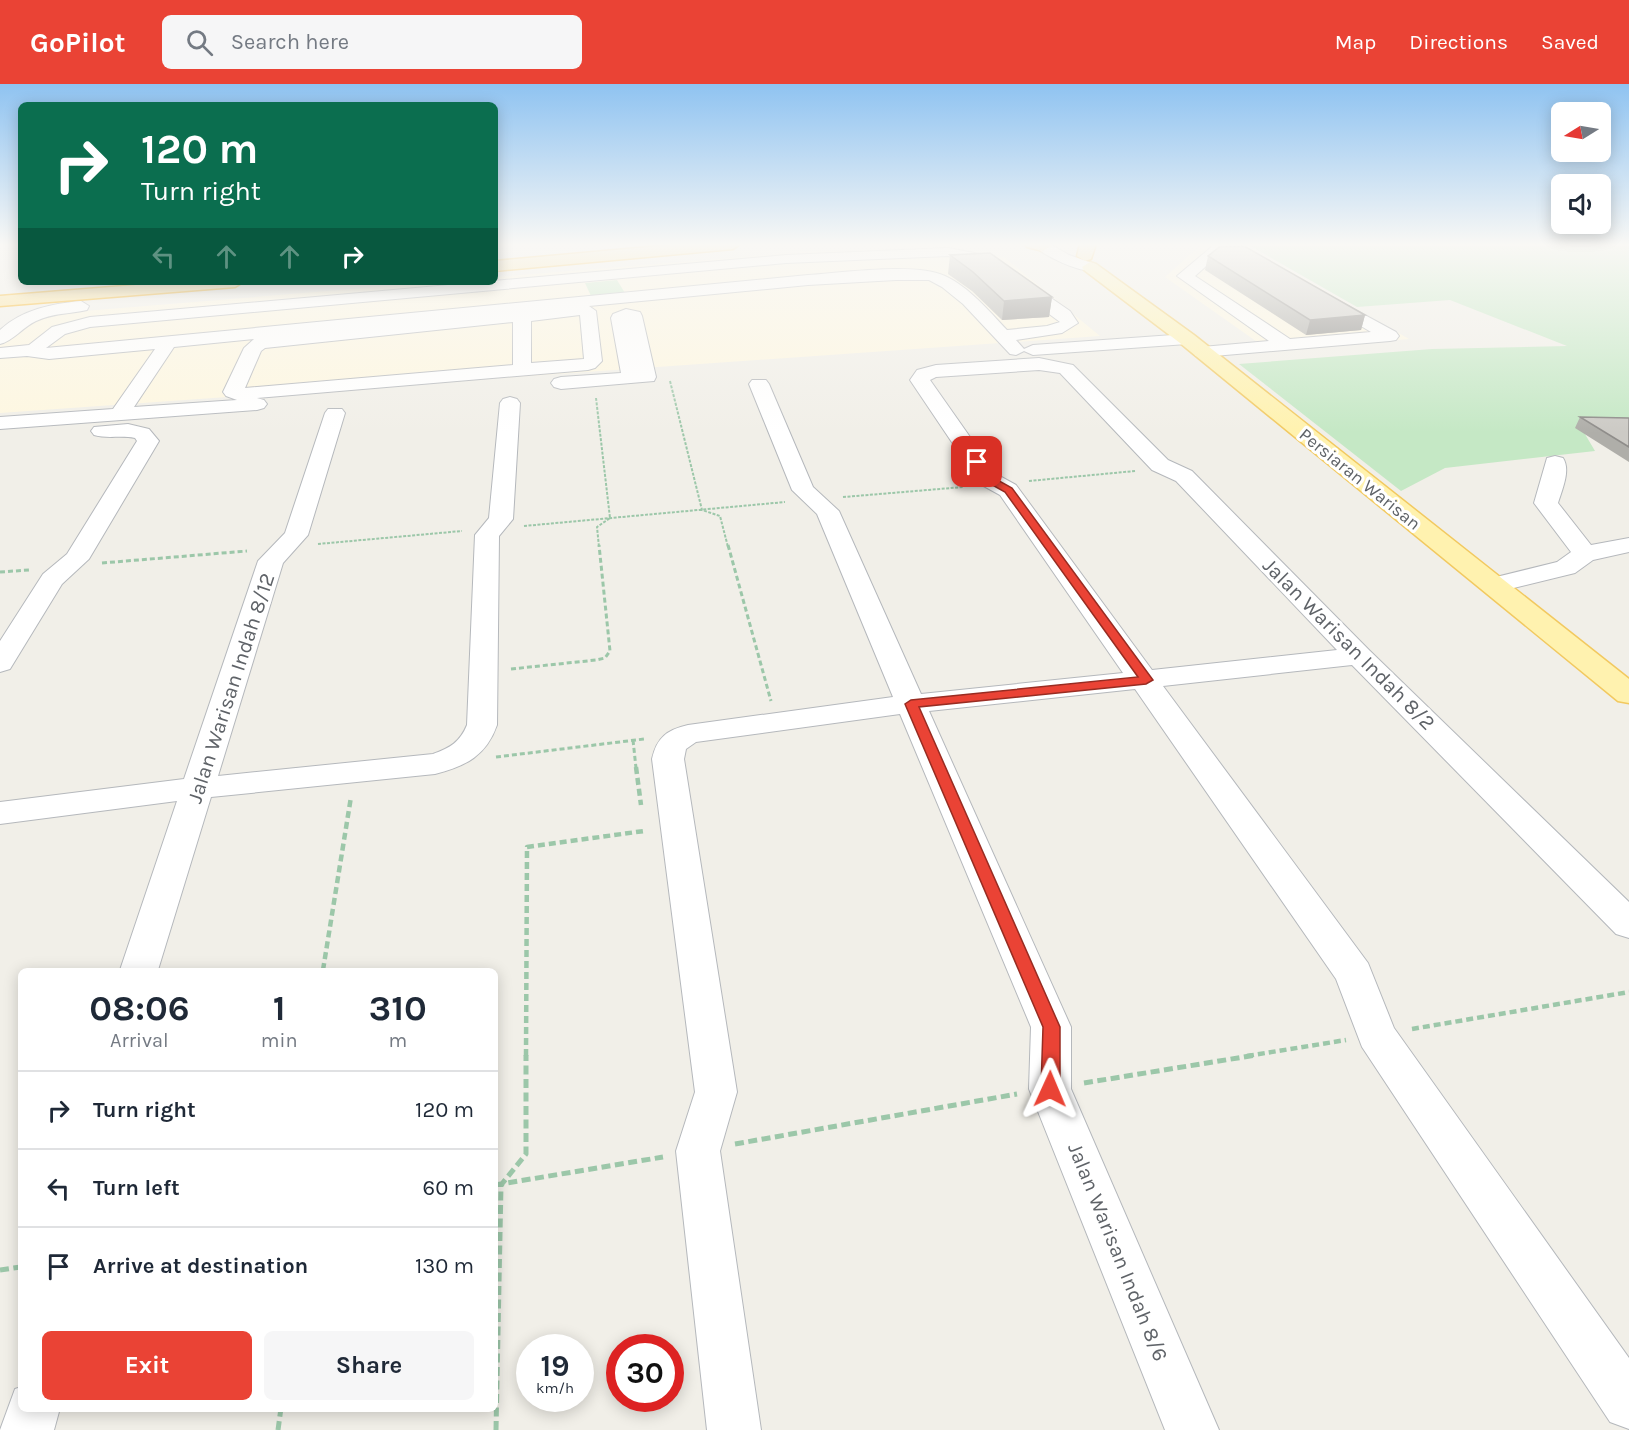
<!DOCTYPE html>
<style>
body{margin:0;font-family:Karla,sans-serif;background:#f6f6f7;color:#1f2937;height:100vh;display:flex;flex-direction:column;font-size:22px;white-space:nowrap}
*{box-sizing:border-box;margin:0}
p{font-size:20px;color:#747a83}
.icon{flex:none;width:33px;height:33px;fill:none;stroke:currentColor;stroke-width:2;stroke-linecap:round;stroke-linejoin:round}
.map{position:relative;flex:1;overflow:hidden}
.drawer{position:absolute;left:18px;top:884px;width:480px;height:444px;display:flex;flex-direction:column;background:#fff;border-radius:9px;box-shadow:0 3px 15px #0003}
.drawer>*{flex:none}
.guide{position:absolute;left:18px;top:18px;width:480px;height:183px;border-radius:9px;box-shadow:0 3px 15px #0003;background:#0b6e4f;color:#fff;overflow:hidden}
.needle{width:39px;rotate:259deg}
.controls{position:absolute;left:1551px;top:18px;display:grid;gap:12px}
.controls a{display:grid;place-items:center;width:60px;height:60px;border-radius:9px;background:#fff;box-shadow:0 3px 15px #0003;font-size:30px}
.speed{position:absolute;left:516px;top:1250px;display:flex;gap:12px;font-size:30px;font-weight:700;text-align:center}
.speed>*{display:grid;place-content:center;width:78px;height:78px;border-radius:50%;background:#fff;box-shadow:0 3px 15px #0003;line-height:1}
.speed small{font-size:15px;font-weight:400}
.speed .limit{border:9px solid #d22;background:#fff;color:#111}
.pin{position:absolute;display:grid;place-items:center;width:51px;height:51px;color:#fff;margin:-26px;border-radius:12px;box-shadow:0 3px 9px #0006}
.me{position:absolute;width:66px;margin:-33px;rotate:1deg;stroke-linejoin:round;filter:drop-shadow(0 0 4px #0008)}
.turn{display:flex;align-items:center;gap:21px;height:126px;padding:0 24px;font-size:27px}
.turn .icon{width:78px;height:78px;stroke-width:2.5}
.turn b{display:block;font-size:42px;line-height:51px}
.lanes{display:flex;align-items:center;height:57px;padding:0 24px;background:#0003;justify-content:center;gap:30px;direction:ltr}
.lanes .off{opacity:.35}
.eta{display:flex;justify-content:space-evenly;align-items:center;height:102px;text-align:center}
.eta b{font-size:36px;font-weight:700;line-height:42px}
.primary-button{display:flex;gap:12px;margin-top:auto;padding:12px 24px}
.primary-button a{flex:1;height:69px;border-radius:9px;background:#ea4335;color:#fff;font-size:24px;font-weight:700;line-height:69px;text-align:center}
.primary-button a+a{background:#f6f6f7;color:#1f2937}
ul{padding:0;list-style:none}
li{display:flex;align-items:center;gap:18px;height:78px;padding:0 24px;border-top:2px solid #e0e1e3}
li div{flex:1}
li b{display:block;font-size:22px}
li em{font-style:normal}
header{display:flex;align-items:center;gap:36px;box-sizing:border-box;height:84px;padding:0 30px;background:#ea4335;color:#fff}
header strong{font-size:28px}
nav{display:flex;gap:33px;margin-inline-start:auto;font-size:21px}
.search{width:420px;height:54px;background:#f6f6f7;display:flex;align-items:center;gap:15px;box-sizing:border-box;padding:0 21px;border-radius:9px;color:#747a83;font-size:22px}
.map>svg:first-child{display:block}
.commercial{fill:#fef7e0}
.green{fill:#c5e8c5}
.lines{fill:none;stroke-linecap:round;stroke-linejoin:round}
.minor-casing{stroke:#b5b8bc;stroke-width:2}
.major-casing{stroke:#f2c960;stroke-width:3}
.highway-casing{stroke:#f9ab00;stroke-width:3}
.path-far3{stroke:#9cc7a9;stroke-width:2;stroke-dasharray:3 1.5;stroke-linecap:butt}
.path-far2{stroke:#9cc7a9;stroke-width:3;stroke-dasharray:5 3;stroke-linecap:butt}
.path-far1{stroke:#9cc7a9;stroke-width:4.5;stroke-dasharray:7 4;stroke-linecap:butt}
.path{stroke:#9cc7a9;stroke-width:5;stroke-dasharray:9 4.5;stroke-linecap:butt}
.minor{fill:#fff;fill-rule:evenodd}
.major{fill:#fff2af;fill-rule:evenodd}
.highway{fill:#fde293;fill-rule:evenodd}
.wall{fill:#afaea9}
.shaded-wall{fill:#8f8d8a}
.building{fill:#cccac5;stroke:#8f8d8a;stroke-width:1.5}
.route{fill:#ea4335;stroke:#982c22;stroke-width:1.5}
.labels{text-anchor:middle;stroke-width:6;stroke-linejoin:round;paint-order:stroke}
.far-street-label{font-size:18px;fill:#5f6368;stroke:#fff}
.street-label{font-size:21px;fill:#5f6368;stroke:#fff}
</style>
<header>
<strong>GoPilot</strong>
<div class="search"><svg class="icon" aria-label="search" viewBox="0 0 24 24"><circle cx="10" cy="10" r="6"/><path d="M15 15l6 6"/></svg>Search here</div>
<nav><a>Map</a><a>Directions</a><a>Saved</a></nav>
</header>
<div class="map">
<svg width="1629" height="1346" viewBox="0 0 1629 1346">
<rect width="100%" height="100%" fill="#f1efe8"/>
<path class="commercial" d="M1202,160h41l166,95 -139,12 -105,-74z
M944,165l60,8 96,79 -1100,77v-70l35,-28 403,-33h57v-5l309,-25z"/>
<path class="green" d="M1247,160h382v184l-47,1 13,22 -150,17 -44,23 -162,-127 193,-15 135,-3 -117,-46 -93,7z
M617,196l8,13 -34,3 -6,-13z"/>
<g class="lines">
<defs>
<path id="minor" d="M1032,160h18l19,11 26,9 3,3 -3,3c-14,4 -53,-15 -63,-26z
M1215,160h16l-36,32 95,63 81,-7 -49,-29 -2,-3 8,-5 68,37 3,4 -3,4 -6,1 -188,16 -6,-1 -3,-4 3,-4 6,-1 67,-6 -92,-65z
M948,164l42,8 80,55 8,12 -16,10 -46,7 8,9 9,-4 154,-11 6,1 3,4 -3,4 -6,1 -154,11 -9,-4 -8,4 -6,-1 -47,-50 -21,-17 -13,-7h-33l-88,5 -219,21 7,5 6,50 -7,7 -7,2 -331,28 7,2 3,4 -3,4 -7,2 -257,19v-12l113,-8 42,-60 -106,10 -22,-3 -27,2v-10l29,-3 23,-18 38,-10 696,-62zM948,172l32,7 80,59 -13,4 -40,4c-18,-19 -38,-43 -62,-54 -29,-14 -104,-3 -137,-1l-762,73 19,-14 25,-7 696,-64zM580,231l4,44 -53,4v-42zM513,238v43l-268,23 16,-37 4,-3zM254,255l-10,9 -21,44 3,4 11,4 -103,7 40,-60z
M81,217l8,5 -2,4c-17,4 -35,3 -51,11 -13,6 -23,20 -36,23v-14c23,-21 52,-26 81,-29z
M626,225l14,3 2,4 14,61 -2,4 -93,8 -7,-2 -3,-4 3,-4 7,-2 60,-4 -10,-55 2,-4z
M1039,274l34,7 95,95 24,11 177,179 260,252v36l-13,-4 -264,-269 -189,21 205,277 26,65 235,330v71l-19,-7 -248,-375 -26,-68 -201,-290 -206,22 142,316v62l148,341h-54l-136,-341 2,-62 -131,-313 -204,28 -10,7 -2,10 53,333 -17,59 41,279h-54l-31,-279 19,-59 -43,-333c5,-22 15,-29 36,-34l205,-28 -76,-183 -25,-24 -43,-106 3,-4h14l3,4 44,103 26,24 82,183 202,-21 -123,-178 -20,-11 -70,-104 7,-10 19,-5zM1039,286l21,3 92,97 24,11 161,169 -185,20 -136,-185 -20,-11 -66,-94 6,-3z
M510,313l7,2 3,4 -7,116 -14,17 -2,189c-11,31 -31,41 -62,49l-224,23 -53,173h-38l57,-169 -177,23v-22l184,-23 74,-218 27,-28 40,-120 3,-4h14l3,4 -37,122 -25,28 -65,213 215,-22c17,-6 27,-12 34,-29l8,-190 14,-17 11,-115 3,-4z
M128,340l21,5 10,12 -70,118 -27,25 -52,85 -10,3v-31l43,-67 24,-20 70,-113 -2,-3c-14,-3 -28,1 -41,-3l-3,-4 3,-4z
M1555,372l8,2c8,12 -1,32 -5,45l33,42 38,-7v14l-36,8 -18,13 -82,20 -9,-3 -4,-5 4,-5 73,-18 14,-10 -37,-49 13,-45z
M21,1303v21h39l-6,22h-54l15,-41z"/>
<path id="major" d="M1090,178l6,2 98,71 435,344v24l-11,-2 -438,-358 -96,-73 -2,-3z"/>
<path id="highway" d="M681,160h59l-7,5 -238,22v-10z
M1025,160h24l2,2 -8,5 -16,-4z
M1080,160h16l-5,15 -6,2 -8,-5z
M173,198h70l-8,5 -235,19v-10z"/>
</defs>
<use href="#minor" class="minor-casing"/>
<use href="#major" class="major-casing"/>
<use href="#highway" class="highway-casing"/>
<path class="path-far3" d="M670,297l32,129 18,6 8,31
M596,314l14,120 -13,9 2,20
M1029,397l106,-10
M843,413l121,-10
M524,442l261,-24
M318,460l144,-13"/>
<path class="path-far2" d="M728,461l43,156
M102,479l145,-12
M0,488l29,-2
M511,585l85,-9 9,-2 5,-7 -11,-106
M633,656l3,28
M496,673l148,-18"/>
<path class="path-far1" d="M636,683l5,38
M323,886l28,-173
M1412,945l217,-37
M526,972l1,-209 117,-16v-3
M1247,972l99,-16"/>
<path class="path" d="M1084,999l172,-28
M735,1060l282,-50
M495,1101l168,-28
M0,1186l21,-3
M278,1346l3,-22
M496,1346l5,-245 25,-31v-99"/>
<use href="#minor" class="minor"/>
<use href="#major" class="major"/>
<use href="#highway" class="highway"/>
</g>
<path class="wall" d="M950,171l102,42 -3,20 -47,3 -30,-29 -24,-17z
M1208,172l157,59 -4,15 -55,5 -101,-65z
M1580,333l49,1v44l-54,-34z"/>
<path class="shaded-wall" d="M1052,213l-3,20 -47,3 2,-19z
M1365,231l-4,15 -55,5 4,-15z"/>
<path class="building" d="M1244,162l121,69 -55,5 -102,-64 11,-9z
M990,169l62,44 -48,4 -31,-29 -23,-17z
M1580,333l49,1v29z"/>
<linearGradient id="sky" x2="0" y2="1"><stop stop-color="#8fc3f1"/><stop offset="0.46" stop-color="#f9f8f5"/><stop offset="1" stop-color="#f9f8f5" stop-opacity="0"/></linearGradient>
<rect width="1629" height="349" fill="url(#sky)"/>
<path class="route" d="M974,376h6l12,17 20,11 141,192 -7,4 -227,23 141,320v62l-3,5 -7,2 -6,-2 -3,-5 2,-62 -138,-323 6,-4 227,-23 -133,-185 -20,-11 -13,-19z"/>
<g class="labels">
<g class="far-street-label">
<text transform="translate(1360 395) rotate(39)" y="6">Persiaran Warisan</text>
</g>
<g class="street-label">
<text transform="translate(1349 560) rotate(45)" y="7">Jalan Warisan Indah 8/2</text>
<text transform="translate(231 604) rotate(-72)" y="7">Jalan Warisan Indah 8/12</text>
<text transform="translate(1118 1168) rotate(68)" y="7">Jalan Warisan Indah 8/6</text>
</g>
</g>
</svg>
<div class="controls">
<a><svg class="needle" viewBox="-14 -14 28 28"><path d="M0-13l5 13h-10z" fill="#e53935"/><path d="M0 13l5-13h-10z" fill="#747a83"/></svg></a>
<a><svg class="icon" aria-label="sound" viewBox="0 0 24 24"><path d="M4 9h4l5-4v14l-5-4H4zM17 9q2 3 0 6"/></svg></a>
</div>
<div class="speed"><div>19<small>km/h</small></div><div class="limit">30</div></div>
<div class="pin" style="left:977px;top:378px;background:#d93025"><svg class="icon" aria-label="arrive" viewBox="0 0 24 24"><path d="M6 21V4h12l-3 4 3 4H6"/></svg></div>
<svg class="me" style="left:1050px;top:1005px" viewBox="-20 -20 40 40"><path d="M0-17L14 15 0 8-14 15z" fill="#ea4335" stroke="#fff" stroke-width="4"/></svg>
<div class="guide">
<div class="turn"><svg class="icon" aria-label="right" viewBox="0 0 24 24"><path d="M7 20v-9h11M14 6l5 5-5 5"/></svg><div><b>120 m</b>Turn right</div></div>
<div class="lanes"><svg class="icon off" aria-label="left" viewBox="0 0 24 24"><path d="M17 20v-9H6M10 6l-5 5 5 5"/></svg><svg class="icon off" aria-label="ahead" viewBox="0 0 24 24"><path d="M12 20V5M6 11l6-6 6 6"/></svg><svg class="icon off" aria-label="ahead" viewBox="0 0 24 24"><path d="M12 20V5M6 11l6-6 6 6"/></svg><svg class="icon" aria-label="right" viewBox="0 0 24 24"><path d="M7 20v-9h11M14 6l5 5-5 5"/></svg></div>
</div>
<section class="drawer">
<div class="eta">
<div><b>08:06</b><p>Arrival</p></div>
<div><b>1</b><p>min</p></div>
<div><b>310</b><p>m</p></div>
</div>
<ul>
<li><svg class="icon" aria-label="right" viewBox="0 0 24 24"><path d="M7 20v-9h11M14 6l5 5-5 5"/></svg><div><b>Turn right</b></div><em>120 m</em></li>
<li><svg class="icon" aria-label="left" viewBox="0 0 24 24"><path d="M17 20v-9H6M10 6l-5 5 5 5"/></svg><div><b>Turn left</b></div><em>60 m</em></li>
<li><svg class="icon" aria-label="arrive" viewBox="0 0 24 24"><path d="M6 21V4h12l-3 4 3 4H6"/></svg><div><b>Arrive at destination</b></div><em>130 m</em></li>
</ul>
<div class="primary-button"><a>Exit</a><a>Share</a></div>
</section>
</div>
